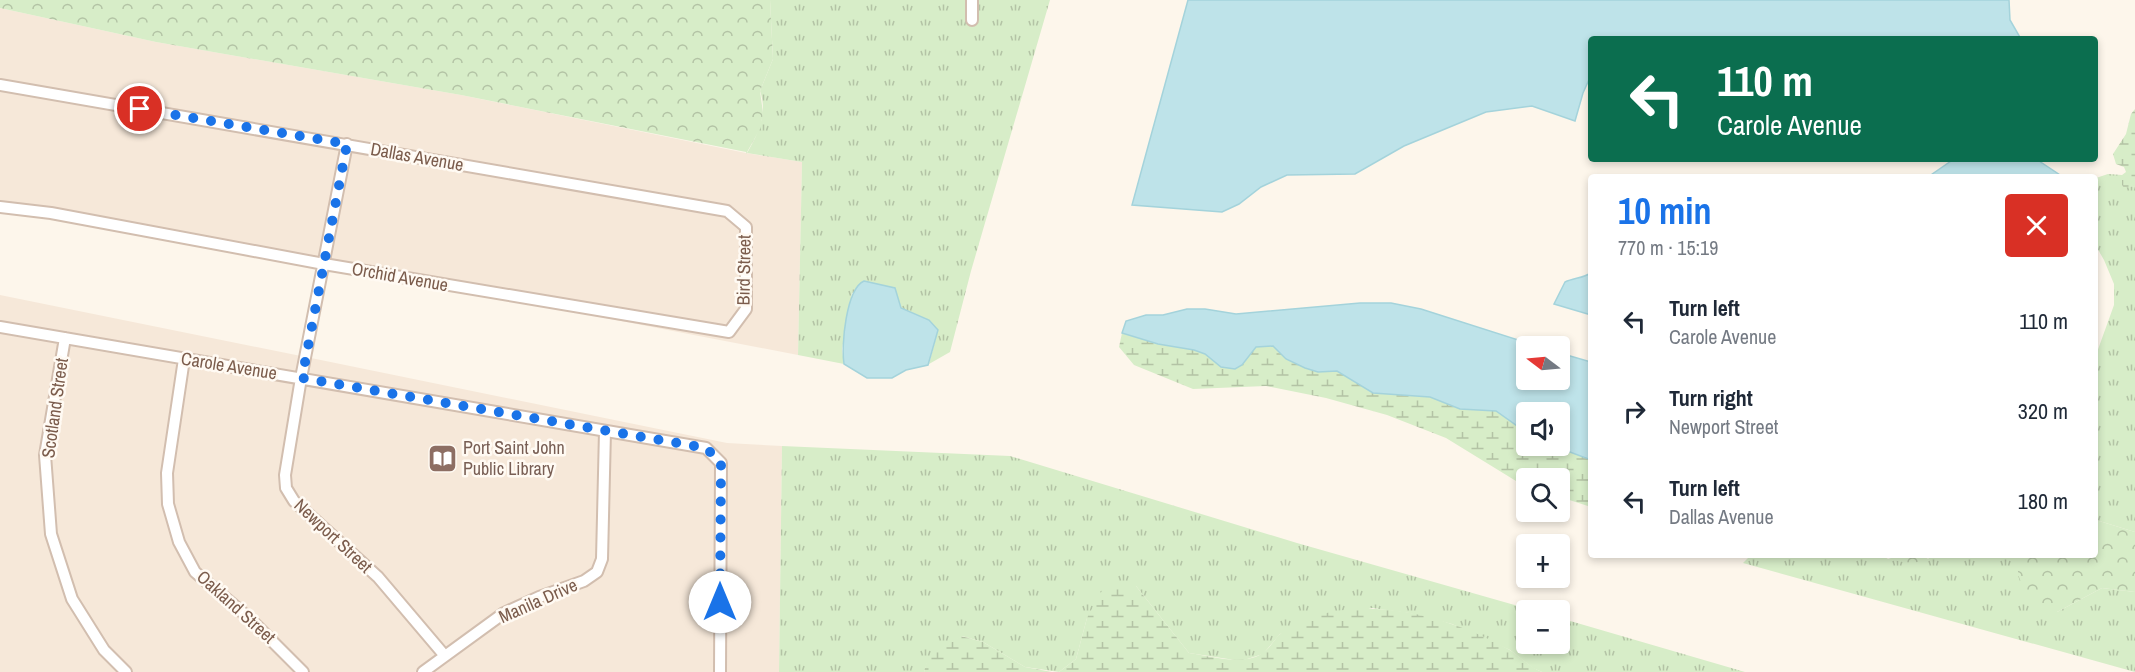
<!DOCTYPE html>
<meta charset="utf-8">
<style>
body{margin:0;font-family:"Archivo Narrow",sans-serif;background:#f6f6f7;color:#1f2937;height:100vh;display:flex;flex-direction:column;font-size:22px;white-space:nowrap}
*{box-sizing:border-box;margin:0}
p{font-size:20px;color:#747a83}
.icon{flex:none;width:33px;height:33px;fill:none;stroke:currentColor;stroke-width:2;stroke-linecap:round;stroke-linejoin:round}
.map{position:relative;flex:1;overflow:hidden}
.details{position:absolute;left:1588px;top:174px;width:510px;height:384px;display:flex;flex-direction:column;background:#fff;border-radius:6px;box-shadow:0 3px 9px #0003}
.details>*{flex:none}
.hud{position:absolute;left:1588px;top:36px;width:510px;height:126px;border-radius:6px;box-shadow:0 3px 9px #0003;background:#0b6e4f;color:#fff;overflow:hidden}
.needle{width:39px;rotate:286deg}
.fabs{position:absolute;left:1516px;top:336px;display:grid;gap:12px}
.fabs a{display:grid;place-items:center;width:54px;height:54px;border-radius:6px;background:#fff;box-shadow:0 3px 9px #0003;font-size:30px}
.pin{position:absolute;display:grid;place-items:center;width:51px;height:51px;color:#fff;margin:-26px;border:3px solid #fff;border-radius:50%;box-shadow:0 2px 6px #0007}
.me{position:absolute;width:66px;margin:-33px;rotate:0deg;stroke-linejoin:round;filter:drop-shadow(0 0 4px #0008)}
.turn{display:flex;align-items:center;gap:21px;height:126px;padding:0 30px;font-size:27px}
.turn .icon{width:78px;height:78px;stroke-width:2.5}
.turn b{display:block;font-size:42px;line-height:51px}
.round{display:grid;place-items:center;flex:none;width:63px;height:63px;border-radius:6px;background:#f6f6f7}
.summary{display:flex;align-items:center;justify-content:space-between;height:102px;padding:0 30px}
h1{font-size:36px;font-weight:700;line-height:45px;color:#1a73e8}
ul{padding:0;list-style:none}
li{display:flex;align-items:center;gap:18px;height:90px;padding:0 30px}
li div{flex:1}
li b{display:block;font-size:22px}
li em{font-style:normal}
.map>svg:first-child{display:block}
.residential{fill:#f6e8d9}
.grass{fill:url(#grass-tufts)}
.forest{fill:url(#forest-crowns)}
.wetland{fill:url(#wetland-marsh)}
.water{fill:#bee3e9;stroke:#a4d3db;stroke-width:1.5}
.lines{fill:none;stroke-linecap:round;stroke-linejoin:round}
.minor-casing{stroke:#d2beaf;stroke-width:14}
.minor{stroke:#fff;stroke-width:10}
.route{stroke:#1a73e8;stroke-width:10;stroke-dasharray:0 18}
.labels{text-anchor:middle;stroke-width:5;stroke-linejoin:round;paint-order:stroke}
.street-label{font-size:18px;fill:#7b5c4c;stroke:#fffaf3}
.education-label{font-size:18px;fill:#785e54;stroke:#fffaf3;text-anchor:start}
</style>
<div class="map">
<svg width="2135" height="672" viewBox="0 0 2135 672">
<defs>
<pattern id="grass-tufts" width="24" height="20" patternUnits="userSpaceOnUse" patternTransform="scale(1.5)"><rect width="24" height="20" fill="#d7edc8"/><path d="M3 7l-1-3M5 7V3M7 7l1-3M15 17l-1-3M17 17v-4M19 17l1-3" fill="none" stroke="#b3c3a5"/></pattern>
<pattern id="forest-crowns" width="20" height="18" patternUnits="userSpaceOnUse" patternTransform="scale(1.5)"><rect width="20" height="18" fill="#d7edc8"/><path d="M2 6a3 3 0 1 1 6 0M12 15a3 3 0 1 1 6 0" fill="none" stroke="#b3c3a5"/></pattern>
<pattern id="wetland-marsh" width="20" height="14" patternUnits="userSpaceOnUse" patternTransform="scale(1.5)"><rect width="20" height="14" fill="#d7edc8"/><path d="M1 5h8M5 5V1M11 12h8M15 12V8" fill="none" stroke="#b3c3a5"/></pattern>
</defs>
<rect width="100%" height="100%" fill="#fdf6eb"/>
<path class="residential" d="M0,8l156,34 305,53 285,58 56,9 -4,193 -281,-54 216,36 17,-25 1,-85 -18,-19 -6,-3 -2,1 -725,-126z
M0,89l341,59 -21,110 -320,-56z
M351,150l374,65 16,14v79l-14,19 -397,-67z
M0,295l301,61 -4,17 -297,-51z
M0,331l60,10 -20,114 27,145 53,72h-120z
M70,343l108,20 -16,110 12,71 72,78 51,50h-164l-24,-25 -32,-49 -21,-64 -6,-79z
M311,358l416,85 55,3 -3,226h-54l1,-208 -15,-20 -6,-2 -1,1 -397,-68z
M188,364l108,18 -14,108 8,15 84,75 64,75 -23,17h-106l-56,-57 -54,-46 -15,-28 -11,-37 -1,-30z
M306,384l294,51 -3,123 -4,11 -11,8 -136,73 -148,-151 -7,-12 -1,-12z
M610,437l94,15 12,12 -1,208h-283l75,-55 94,-42 6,-15z"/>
<path class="grass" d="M770,0h197v24l10,1v-25h73l-79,271 -21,81 -21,12 9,-34 -9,-10 -28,-12 -3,-9 -46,-6 -10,56 2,15 -46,-9 4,-193 -55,-9c11,-19 21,-40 13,-62l13,-32z
M2108,174l14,1v10l2,2 11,-1v346l-39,-12v-165l18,-50v-21l-10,-24 -8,-14v-68z
M782,446l228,10 287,87 235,67h-5v34h33v-26l185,54h-203l-9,-4 -23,-18 -58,-26 -43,-11 -37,-5 -92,26 -17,20 -22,7 -52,-8 -53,-67 -49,32 -11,41 -17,13 -34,-5 -42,-25 -21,-6 -33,21 -5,15h-145z
M1751,555h131l6,4h40l4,-4h83l42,57 45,-24 33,4v80l-392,-109z"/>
<path class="forest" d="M0,0h770l3,59 -13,32 3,22 -3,16 -14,25v-2l-285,-57 -305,-53 -156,-34z
M2096,520l39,12v60l-33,-4 -45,24 -13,4 -14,-10 -11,-29 -4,-22h81z
M1882,555h50c-12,12 -36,8 -50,0z"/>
<path class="wetland" d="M2135,109v77l-11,2 -2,-3v-10l4,-3 -2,-5 -8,-3 -3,-10 13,-20 5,-20z
M1122,333l36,11 36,5 48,16 14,-18 17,-1 13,13 19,9 13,4 19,-1 36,22 57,4 30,12 36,2 31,22v13h27l37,14v47l-31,-10v-19h-33v7l-11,-4 -70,-43 -59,-23 -61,-17 -60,-12 -73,3 -59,-24 -15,-18z
M1136,586l53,67c21,3 57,14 75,-1 6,-4 10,-12 15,-17 7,-6 19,-12 28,-16 65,-24 142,-2 201,30 12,7 21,18 34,23h-483l17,-13 11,-41 17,-31z
M961,636l22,6 42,25 27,5h-128l4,-15z"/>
<path class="water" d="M1188,0h821l1,20 11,19h-429l-1,36 -8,18 -8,28 -43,-15 -46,6 -82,34 -49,28 -68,1 -26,12 -22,17 -17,8 -90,-7z
M1954,159h82l27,18h-135z
M1591,273v42l-37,-11 11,-22c9,-4 18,-4 26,-9z
M864,281l31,7 6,20 28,12 9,10 -10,35 -22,5 -14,8h-25l-23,-14c-3,-18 2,-75 20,-83z
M1360,303h31l30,6 116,37h-10v34h33v-27l31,9v98l-37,-14h6v-34h-33v21l-31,-22 -36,-2 -30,-12 -57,-4 -36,-22 -19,1 -13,-4 -19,-9 -13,-13 -17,1 -14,18 -7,4 -14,-2 -16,-13 -11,-4 -36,-6 -36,-11 4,-12 20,-6h17l24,-6h18l31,5z"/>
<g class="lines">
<defs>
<path id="minor" d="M972,0v20
M0,85l727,126 19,16v82l-17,23 -405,-68 -273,-51 -51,-6
M347,144l-46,234 -16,97 1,13 8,13 84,76 67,79
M0,327l706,121 15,15 -1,209
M65,338l-20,117 6,79 21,65 32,51 22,22
M184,359l-17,114 1,31 11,38 16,30 54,46 54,54
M423,672l81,-59 35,-16 45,-16 13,-9 5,-13 3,-128"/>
</defs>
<use href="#minor" class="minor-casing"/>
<use href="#minor" class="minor"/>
</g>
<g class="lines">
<path class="route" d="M140,109l207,35 -45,234 404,70 15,15 -1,139"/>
</g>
<defs>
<symbol id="library-square" viewBox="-11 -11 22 22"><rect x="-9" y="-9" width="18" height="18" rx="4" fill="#8d6e63" stroke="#fffaf3"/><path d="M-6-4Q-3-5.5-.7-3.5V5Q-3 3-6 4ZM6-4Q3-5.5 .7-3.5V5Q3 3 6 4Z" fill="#fff"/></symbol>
</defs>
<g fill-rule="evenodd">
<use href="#library-square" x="426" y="442" width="33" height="33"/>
</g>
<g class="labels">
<g class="street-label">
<text transform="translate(417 157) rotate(10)" y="6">Dallas Avenue</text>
<text transform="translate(744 270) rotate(-89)" y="6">Bird Street</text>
<text transform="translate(400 277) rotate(10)" y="6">Orchid Avenue</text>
<text transform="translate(229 366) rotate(9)" y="6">Carole Avenue</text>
<text transform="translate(55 408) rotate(-82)" y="6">Scotland Street</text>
<text transform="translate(333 536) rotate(43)" y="6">Newport Street</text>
<text transform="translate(538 601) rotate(-24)" y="6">Manila Drive</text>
<text transform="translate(236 607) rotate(42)" y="6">Oakland Street</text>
</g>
<g class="education-label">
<text x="463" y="454">Port Saint John<tspan x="463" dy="21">Public Library</tspan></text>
</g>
</g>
</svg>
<div class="fabs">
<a><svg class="needle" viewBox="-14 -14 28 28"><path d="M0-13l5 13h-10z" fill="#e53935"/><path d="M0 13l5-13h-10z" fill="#747a83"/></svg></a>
<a><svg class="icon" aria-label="sound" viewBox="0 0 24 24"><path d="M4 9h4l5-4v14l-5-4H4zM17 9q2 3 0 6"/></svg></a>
<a><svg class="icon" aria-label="search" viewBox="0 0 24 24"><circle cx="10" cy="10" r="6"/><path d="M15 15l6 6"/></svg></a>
<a>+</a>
<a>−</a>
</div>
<div class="pin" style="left:140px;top:109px;background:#d93025"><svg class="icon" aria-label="arrive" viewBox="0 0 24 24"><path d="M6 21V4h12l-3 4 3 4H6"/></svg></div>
<svg class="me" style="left:720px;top:602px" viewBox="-20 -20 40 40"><circle r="19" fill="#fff"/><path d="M0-13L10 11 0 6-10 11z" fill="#1a73e8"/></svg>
<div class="hud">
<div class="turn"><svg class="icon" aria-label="left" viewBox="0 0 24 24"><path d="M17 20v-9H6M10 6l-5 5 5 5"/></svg><div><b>110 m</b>Carole Avenue</div></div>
</div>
<section class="details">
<div class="summary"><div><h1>10 min</h1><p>770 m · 15:19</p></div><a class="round" style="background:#d93025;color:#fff"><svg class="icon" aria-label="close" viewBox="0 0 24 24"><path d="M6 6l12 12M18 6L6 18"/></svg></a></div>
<ul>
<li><svg class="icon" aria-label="left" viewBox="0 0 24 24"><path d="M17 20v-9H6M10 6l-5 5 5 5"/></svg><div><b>Turn left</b><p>Carole Avenue</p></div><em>110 m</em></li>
<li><svg class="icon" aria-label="right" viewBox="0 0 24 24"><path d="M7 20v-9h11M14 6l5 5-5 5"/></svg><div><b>Turn right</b><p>Newport Street</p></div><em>320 m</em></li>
<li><svg class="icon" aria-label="left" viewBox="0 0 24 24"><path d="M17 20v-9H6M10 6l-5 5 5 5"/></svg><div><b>Turn left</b><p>Dallas Avenue</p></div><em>180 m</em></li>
</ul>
</section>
</div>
